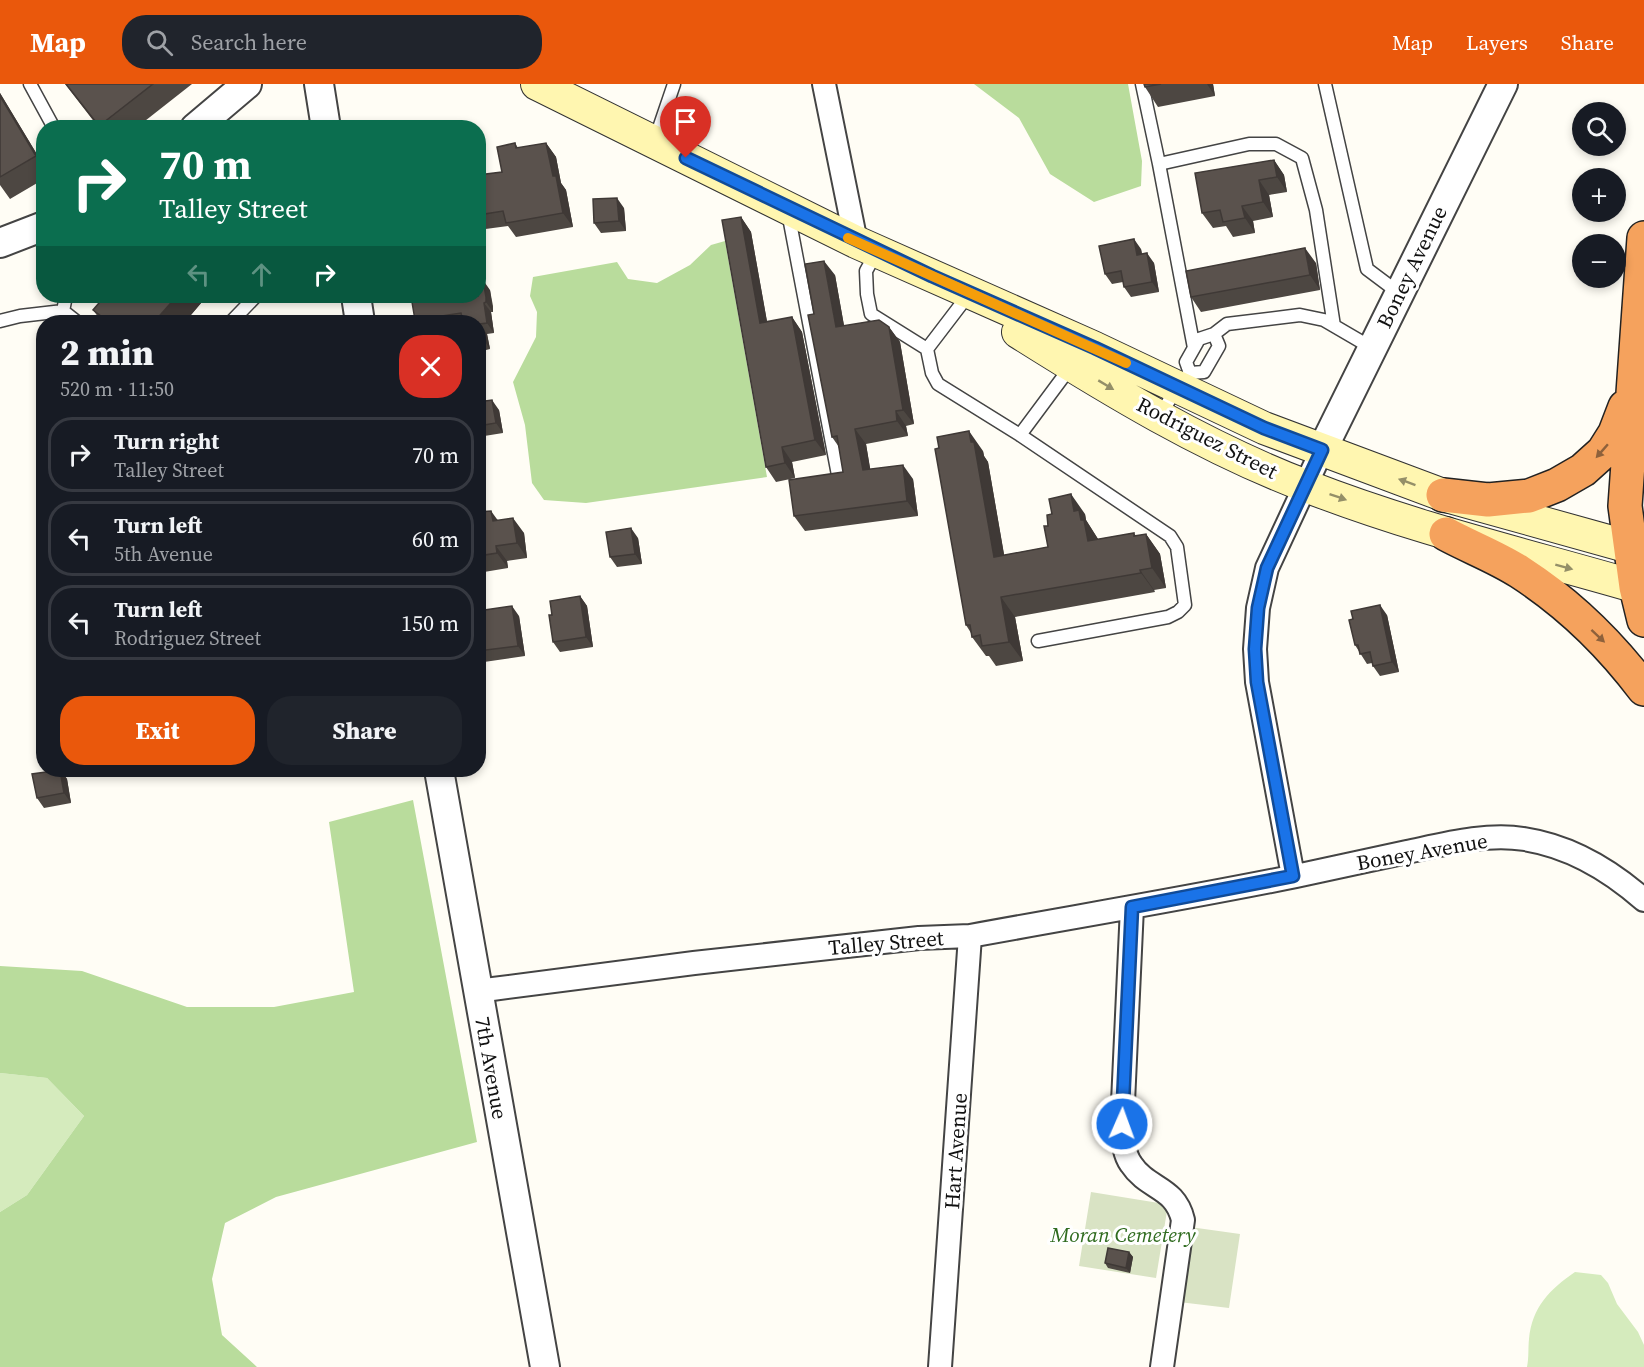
<!DOCTYPE html>
<meta charset="utf-8">
<style>
body{margin:0;font-family:"Source Serif 4",serif;background:#20242c;color:#f1f3f6;height:100vh;display:flex;flex-direction:column;font-size:22px;white-space:nowrap}
*{box-sizing:border-box;margin:0}
p{font-size:20px;color:#9ea1a6}
.icon{flex:none;width:33px;height:33px;fill:none;stroke:currentColor;stroke-width:2;stroke-linecap:round;stroke-linejoin:round}
.map{position:relative;flex:1;overflow:hidden}
.sheet{position:absolute;left:36px;top:231px;width:450px;height:462px;display:flex;flex-direction:column;background:#171b24;border-radius:24px;box-shadow:0 3px 9px #0003}
.sheet>*{flex:none}
.hud{position:absolute;left:36px;top:36px;width:450px;height:183px;border-radius:24px;box-shadow:0 3px 9px #0003;background:#0b6e4f;color:#fff;overflow:hidden}
.controls{position:absolute;left:1572px;top:18px;display:grid;gap:12px}
.controls a{display:grid;place-items:center;width:54px;height:54px;border-radius:50%;background:#171b24;box-shadow:0 3px 9px #0003;font-size:30px}
.pin{position:absolute;display:grid;place-items:center;width:51px;height:51px;color:#fff;margin:-62px -26px;border-radius:50% 50% 50% 0;rotate:-45deg;box-shadow:0 0 6px #0007}
.pin .icon{rotate:45deg}
.me{position:absolute;width:66px;margin:-33px;rotate:2deg;stroke-linejoin:round;filter:drop-shadow(0 0 4px #0008)}
.turn{display:flex;align-items:center;gap:21px;height:126px;padding:0 24px;font-size:27px}
.turn .icon{width:78px;height:78px;stroke-width:2.5}
.turn b{display:block;font-size:42px;line-height:51px}
.lanes{display:flex;align-items:center;height:57px;padding:0 24px;background:#0003;justify-content:center;gap:30px;direction:ltr}
.lanes .off{opacity:.35}
.round{display:grid;place-items:center;flex:none;width:63px;height:63px;border-radius:24px;background:#20242c}
.overview{display:flex;align-items:center;justify-content:space-between;height:102px;padding:0 24px}
h1{font-size:36px;font-weight:800;line-height:45px}
.primary-button{display:flex;gap:12px;margin-top:auto;padding:12px 24px}
.primary-button a{flex:1;height:69px;border-radius:24px;background:#ea580c;color:#fff;font-size:24px;font-weight:800;line-height:69px;text-align:center}
.primary-button a+a{background:#20242c;color:#f1f3f6}
ul{padding:0;list-style:none}
li{display:flex;align-items:center;gap:18px;height:75px;margin:0 12px 9px;padding:0 12px;border:3px solid #363941;border-radius:24px}
li div{flex:1}
li b{display:block;font-size:22px}
li em{font-style:normal}
header{display:flex;align-items:center;gap:36px;box-sizing:border-box;height:84px;padding:0 30px;background:#ea580c;color:#fff}
header strong{font-size:28px}
nav{display:flex;gap:33px;margin-inline-start:auto;font-size:21px}
.search{width:420px;height:54px;background:#20242c;display:flex;align-items:center;gap:15px;box-sizing:border-box;padding:0 21px;border-radius:24px;color:#9ea1a6;font-size:22px}
.map>svg:first-child{display:block}
.green{fill:#d5ebbd}
.forest{fill:#b9dc9c}
.cemetery{fill:#d9e3c4}
.lines{fill:none;stroke-linecap:round;stroke-linejoin:round}
.service-casing{stroke:#444;stroke-width:15}
.minor-casing{stroke:#444;stroke-width:26}
.tertiary-casing{stroke:#444;stroke-width:32}
.secondary-casing{stroke:#333;stroke-width:34}
.motorway-casing{stroke:#222;stroke-width:36}
.service{stroke:#fff;stroke-width:12}
.minor{stroke:#fff;stroke-width:22}
.tertiary{stroke:#fff;stroke-width:28}
.secondary{stroke:#fff6b0;stroke-width:32}
.motorway{stroke:#f5a25d;stroke-width:33}
.wall{fill:#4d4742}
.shaded-wall{fill:#3f3936}
.building{fill:#5a524d;stroke:#3f3936;stroke-width:1.5}
.oneway{fill:#948f68}
.oneway2{fill:#8e613b}
.route-casing{stroke:#114b97;stroke-width:15}
.route{stroke:#1a73e8;stroke-width:10}
.slow{stroke:#f59e0b;stroke-width:10}
.labels{text-anchor:middle;stroke-width:6;stroke-linejoin:round;paint-order:stroke}
.street-label{font-size:21px;fill:#111;stroke:#fff}
.park-label{font-size:21px;font-style:italic;fill:#2f6b1f;stroke:#fff}
</style>
<header>
<strong>Map</strong>
<div class="search"><svg class="icon" aria-label="search" viewBox="0 0 24 24"><circle cx="10" cy="10" r="6"/><path d="M15 15l6 6"/></svg>Search here</div>
<nav><a>Map</a><a>Layers</a><a>Share</a></nav>
</header>
<div class="map">
<svg width="1644" height="1283" viewBox="0 0 1644 1283">
<rect width="100%" height="100%" fill="#fffdf5"/>
<path class="green" d="M0,989l47,5 37,38 -57,79 -27,17z
M1575,1188l26,3 7,8 9,21 21,28 6,13v22h-117c2,-9 1,-19 2,-28 3,-32 21,-50 46,-67z"/>
<path class="forest" d="M974,0h154l14,77 -1,25 -47,16 -44,-28 -31,-56z
M725,157l42,236 -181,26 -42,-3 -12,-17 -7,-58 -12,-43 23,-45 1,-25 -7,-16 3,-19 84,-15 11,17 29,4 33,-18 21,-20z
M413,716l64,342 -201,55 -51,26 -13,56 10,56 35,32h-257v-155l27,-17 57,-79 -37,-38 -47,-5v-107l82,5 105,36h87l80,-15 -25,-170z"/>
<path class="cemetery" d="M1091,1108l74,12 2,7 -11,67 -77,-12z
M1190,1143l50,7 -11,74 -50,-6z"/>
<g class="lines">
<defs>
<path id="service" d="M30,0l24,44
M1142,0l17,80
M1325,0l42,185 32,24
M654,59l20,-59
M788,128l50,263
M876,169l-10,18 1,23 4,20 56,35
M969,210l-42,55 5,24 6,11 82,51
M63,227l3,-15
M0,237l20,-5 43,-5 14,11
M231,238l25,-26
M1214,250l13,-10 73,-9 24,5 48,28
M1194,264l-35,-184 90,-20h27l26,14 14,52 18,116
M1160,332l17,-29 13,-14 14,-1 15,-26 -5,-12 -15,5 -13,23 4,11
M1038,557l130,-24 10,-5 7,-7 -8,-58 -7,-11 -150,-101 52,-70"/>
<path id="minor" d="M824,0l32,158
M1293,792l-36,-194 -2,-33 3,-41 9,-40 55,-118
M1132,823l-10,217c1,13 1,29 9,40 17,26 44,22 52,56l-21,147
M477,907l217,-28 225,-25 51,-2c109,-20 218,-38 326,-60 37,-8 74,-16 111,-24 38,-8 79,-19 117,-13 46,7 86,31 120,61
M940,1283l30,-431"/>
<path id="tertiary" d="M319,0l7,44
M195,44l52,-44
M0,159l44,-17
M356,212l4,26
M1322,366l181,-366
M439,686l106,597"/>
<path id="secondary" d="M537,0l319,158 239,106 169,80 179,67 201,56
M1018,248c92,58 186,115 288,154 110,43 225,70 338,103"/>
<path id="motorway" d="M1644,154l-19,268 11,81 8,33
M1443,411l45,5 41,-4 28,-11 26,-15 20,-18 12,-19 10,-26
M1446,450c24,13 51,23 74,38 48,31 90,72 124,117"/>
</defs>
<use href="#service" class="service-casing"/>
<use href="#minor" class="minor-casing"/>
<use href="#tertiary" class="tertiary-casing"/>
<use href="#secondary" class="secondary-casing"/>
<use href="#motorway" class="motorway-casing"/>
<use href="#service" class="service"/>
<use href="#minor" class="minor"/>
<use href="#tertiary" class="tertiary"/>
<use href="#secondary" class="secondary"/>
<use href="#motorway" class="motorway"/>
</g>
<path class="wall" d="M65,0h127l-56,44h-37z
M1144,0h69l2,12 -57,11 -13,-20z
M0,9l44,73v13l-34,20 -10,-14z
M515,59l3,5 28,-5 10,14 5,26 5,7 7,37 -57,10 -8,-11 -30,4v-55l24,-3z
M1274,76l10,15 3,17 -18,3 4,22 -20,4 2,12 -22,4 -7,-11 -13,2 -11,-15z
M624,124l2,23 -25,2 -7,-10z
M741,133l10,15 16,90 25,-5 10,15 24,123 -34,7 3,16 -19,4 -10,-15z
M1141,165l1,5 12,9 5,29 -28,5 -7,-10 -1,-5 -11,2 -7,-10z
M1316,179l4,27 -119,22 -10,-15z
M835,191l9,51 45,1 11,15 14,82 -8,2 2,10 -42,8 4,25 43,10 5,37 -113,15 -11,-15 49,-44 -4,-25 -7,-10z
M490,206l3,16v6h-2l3,21 -7,1 3,15 -12,3v-30h-61l-2,-2z
M207,212l-22,26h-83l-9,-12z
M478,318l21,8 4,23 -25,4z
M939,364l44,3 1,5 4,6 16,93 44,-8v-21l37,-12 1,6 12,19 36,-6 2,3 10,-2 14,20 6,34 -12,2 1,2 -140,25 8,44 -27,5 -7,-10h-3l-14,-19 -1,-4 -5,-8z
M478,428l20,8 26,13 3,25 -20,3 1,7 -30,5z
M638,454l4,26 -25,3 -7,-10z
M580,512l7,10 6,41 -33,5 -7,-10 -1,-27z
M478,527l41,5 6,40 -41,6 -6,-8z
M1387,531l12,57 -19,4 -7,-10 -1,-3 -5,1 -12,-19z
M60,686l7,9 4,24 -27,5 -7,-10z
M1129,1168l4,5 -3,16 -22,-5 -3,-5z"/>
<path class="shaded-wall" d="M1207,0h6l2,12z
M0,9l44,73v1l-8,-11 -36,-60z
M546,59l10,14 5,26 5,7 7,37 -10,-14 -10,-37z
M1274,76l10,15 3,17 -10,-15z
M1259,96l10,15 4,22 -10,-15z
M617,114l7,10 2,23 -7,-10z
M1242,122l11,15 2,12 -10,-15z
M741,133l10,15 19,106 -10,-15z
M1134,155l7,10 3,16 -7,-10z
M1305,164l11,15 4,27 -10,-15z
M1147,169l7,10 5,29 -7,-10z
M824,177l11,14 12,67 -11,-15z
M483,196l7,10 3,22 -7,-10z
M177,212h30l-22,26h-31z
M484,219l7,9 3,21 -7,-10z
M792,233l10,15 24,123 -11,-15z
M480,240l7,10 3,15 -7,-10z
M889,243l11,15 14,82 -11,-14z
M492,316l7,10 4,23 -7,-10z
M896,327l10,15 2,10 -11,-15z
M855,345l11,15 7,41 -10,-15z
M969,347l14,20 1,5 4,6 20,115 -14,-20z
M782,363l10,15 3,16 -10,-15z
M903,381l10,14 5,37 -11,-15z
M1071,410l14,20 1,6 12,19 -10,2 -14,-30z
M491,427l11,15 -9,-5z
M513,434l11,15 3,25 -10,-15z
M631,444l7,10 4,26 -7,-10z
M1146,450l14,20 6,34 -14,-20z
M496,462l11,15 1,7 -11,-15z
M1140,486l14,20 1,2 -14,-19z
M580,512l7,10 6,41 -7,-10z
M1001,513l14,20 8,44 -14,-19z
M1380,521l7,10 12,57 -7,-10z
M512,522l7,10 6,40 -7,-10z
M60,686l7,9 4,24 -7,-10z
M1129,1168l4,5 -3,16 -4,-5z"/>
<path class="building" d="M66,0h87l-54,42z
M1144,0h17l-16,3z
M0,12l36,60 -36,21z
M515,59l1,5 30,-5 7,33h3l7,37 -57,10 -3,-12 -25,4v-40l24,-3 -5,-25z
M1274,76l3,17 -18,3 4,22 -21,4 3,12 -22,4 -3,-12 -18,3 -7,-40z
M617,114l2,23 -25,2 -1,-24z
M741,133l19,106 32,-6 23,123 -33,7 3,16 -19,4 -44,-247z
M1134,155l3,16 10,-2 5,29 -28,5 -3,-16 -16,3 -6,-28z
M1305,164l5,27 -119,22 -5,-26z
M824,177l12,66 43,-7 10,7 14,83 -7,1 1,10 -42,8 8,41 40,-5 4,36 -113,15 -5,-36 54,-8 -6,-36 -5,1 -24,-122 6,-1 -9,-50z
M478,196h5l3,17v5l-2,1 3,20 -7,1 3,15 -5,1v-18h-15l-2,-9 -46,7 -4,-24h67z
M105,212h72l-23,26h-45l-16,-12z
M492,316l4,23 -18,3v-24z
M969,347l2,11h3l20,115 54,-10 -4,-21h4l-1,-11 5,-1 -3,-15 22,-5 3,17 5,-1 2,10h3l4,21 46,-8v3l12,-2 6,34 -12,2 1,3 -140,24 8,45 -27,4 -2,-11 -8,2 -2,-12h-4l-31,-176 4,-1 -2,-11z
M491,427l2,10 20,-3 4,25 -21,3 1,7 -19,3v-44z
M631,444l4,26 -25,3 -4,-25z
M580,512l6,41 -33,5 -4,-27h3l-2,-14z
M1380,521l12,57 -19,4 -3,-14 -10,2 -2,-9h-3l-6,-25 4,-1 -2,-8z
M512,522l6,40 -40,5v-40z
M60,686l4,23 -27,5 -5,-24z
M1108,1164l21,4 -3,16 -21,-5z"/>
<defs><path id="oneway-solid" d="M-6-.8H1V-3.2L6.5 0L1 3.2V.8H-6Z" transform="scale(1.5)"/></defs>
<g class="oneway">
<use href="#oneway-solid" transform="translate(1106 301) rotate(31)"/>
<use href="#oneway-solid" transform="translate(1407 398) rotate(-160)"/>
<use href="#oneway-solid" transform="translate(1338 413) rotate(19)"/>
<use href="#oneway-solid" transform="translate(1564 483) rotate(15)"/>
</g>
<g class="oneway2">
<use href="#oneway-solid" transform="translate(1602 367) rotate(131)"/>
<use href="#oneway-solid" transform="translate(1598 552) rotate(43)"/>
</g>
<g class="lines">
<defs>
<path id="route" d="M686,74l246,118 163,72 169,80 58,22 -55,118 -9,40 -3,41 2,33 36,194 -161,31 -10,217"/>
</defs>
<use href="#route" class="route-casing"/>
<use href="#route" class="route"/>
<path class="slow" d="M848,154l278,125"/>
</g>
<g class="labels">
<g class="street-label">
<text transform="translate(1412 183) rotate(-64)" y="7">Boney Avenue</text>
<text transform="translate(1207 354) rotate(27)" y="7">Rodriguez Street</text>
<text transform="translate(1422 768) rotate(-10)" y="7">Boney Avenue</text>
<text transform="translate(886 859) rotate(-5)" y="7">Talley Street</text>
<text transform="translate(491 984) rotate(80)" y="7">7th Avenue</text>
<text transform="translate(956 1067) rotate(-86)" y="7">Hart Avenue</text>
</g>
<g class="park-label">
<text x="1123" y="1158">Moran Cemetery</text>
</g>
</g>
</svg>
<div class="controls">
<a><svg class="icon" aria-label="search" viewBox="0 0 24 24"><circle cx="10" cy="10" r="6"/><path d="M15 15l6 6"/></svg></a>
<a>+</a>
<a>−</a>
</div>
<div class="pin" style="left:686px;top:74px;background:#d93025"><svg class="icon" aria-label="arrive" viewBox="0 0 24 24"><path d="M6 21V4h12l-3 4 3 4H6"/></svg></div>
<svg class="me" style="left:1122px;top:1040px" viewBox="-20 -20 40 40"><circle r="17" fill="#1a73e8" stroke="#fff" stroke-width="3"/><path d="M0-11L8 9 0 5-8 9z" fill="#fff"/></svg>
<div class="hud">
<div class="turn"><svg class="icon" aria-label="right" viewBox="0 0 24 24"><path d="M7 20v-9h11M14 6l5 5-5 5"/></svg><div><b>70 m</b>Talley Street</div></div>
<div class="lanes"><svg class="icon off" aria-label="left" viewBox="0 0 24 24"><path d="M17 20v-9H6M10 6l-5 5 5 5"/></svg><svg class="icon off" aria-label="ahead" viewBox="0 0 24 24"><path d="M12 20V5M6 11l6-6 6 6"/></svg><svg class="icon" aria-label="right" viewBox="0 0 24 24"><path d="M7 20v-9h11M14 6l5 5-5 5"/></svg></div>
</div>
<section class="sheet">
<div class="overview"><div><h1>2 min</h1><p>520 m · 11:50</p></div><a class="round" style="background:#d93025;color:#fff"><svg class="icon" aria-label="close" viewBox="0 0 24 24"><path d="M6 6l12 12M18 6L6 18"/></svg></a></div>
<ul>
<li><svg class="icon" aria-label="right" viewBox="0 0 24 24"><path d="M7 20v-9h11M14 6l5 5-5 5"/></svg><div><b>Turn right</b><p>Talley Street</p></div><em>70 m</em></li>
<li><svg class="icon" aria-label="left" viewBox="0 0 24 24"><path d="M17 20v-9H6M10 6l-5 5 5 5"/></svg><div><b>Turn left</b><p>5th Avenue</p></div><em>60 m</em></li>
<li><svg class="icon" aria-label="left" viewBox="0 0 24 24"><path d="M17 20v-9H6M10 6l-5 5 5 5"/></svg><div><b>Turn left</b><p>Rodriguez Street</p></div><em>150 m</em></li>
</ul>
<div class="primary-button"><a>Exit</a><a>Share</a></div>
</section>
</div>
